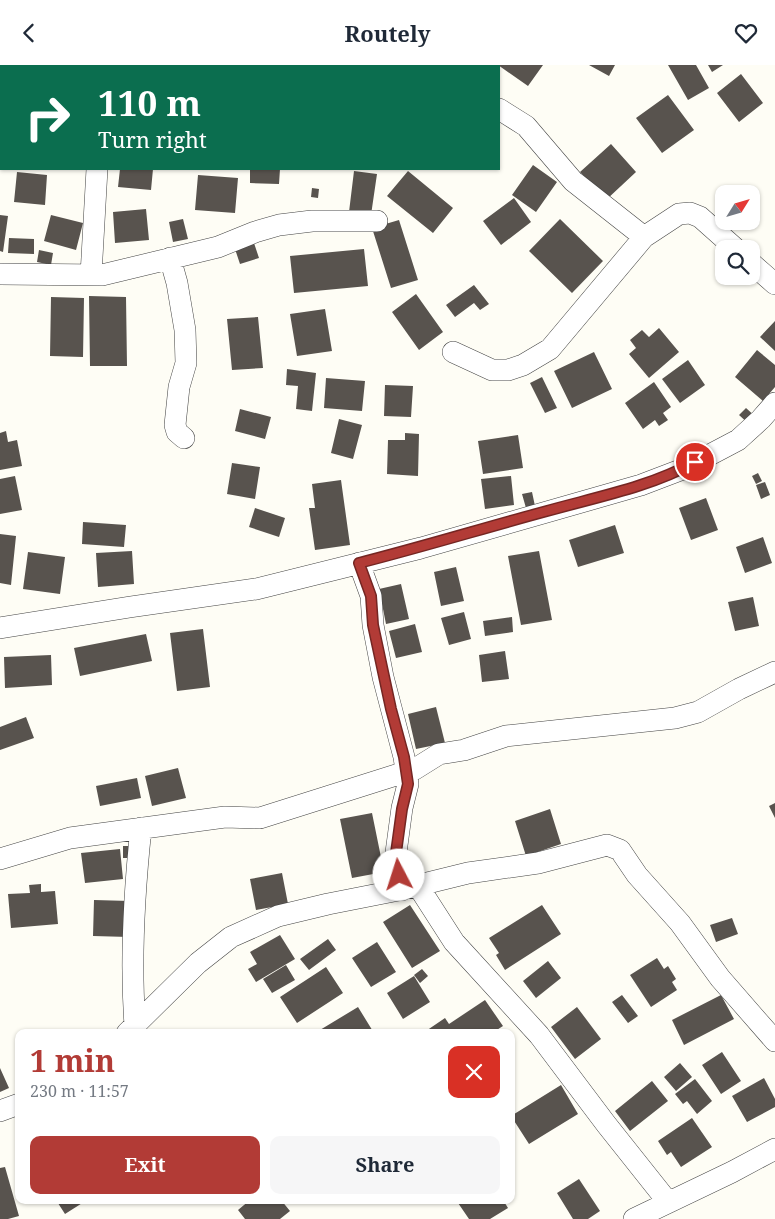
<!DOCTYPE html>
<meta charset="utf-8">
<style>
body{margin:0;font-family:"Noto Serif",serif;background:#f6f6f7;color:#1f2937;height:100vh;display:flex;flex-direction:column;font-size:19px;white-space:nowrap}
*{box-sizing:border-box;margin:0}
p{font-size:16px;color:#747a83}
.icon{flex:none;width:28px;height:28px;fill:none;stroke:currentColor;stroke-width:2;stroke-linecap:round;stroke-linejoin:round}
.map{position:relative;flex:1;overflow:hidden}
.side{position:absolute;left:15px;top:964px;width:500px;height:175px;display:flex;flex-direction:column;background:#fff;border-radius:10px;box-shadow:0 1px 4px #0004}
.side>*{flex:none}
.hud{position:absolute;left:0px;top:0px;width:500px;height:105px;box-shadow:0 1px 4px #0004;background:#0b6e4f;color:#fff;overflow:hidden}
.needle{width:32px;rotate:53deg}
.fabs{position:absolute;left:715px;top:120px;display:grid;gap:10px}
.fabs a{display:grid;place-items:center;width:45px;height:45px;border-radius:10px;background:#fff;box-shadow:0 1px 4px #0004;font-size:25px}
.pin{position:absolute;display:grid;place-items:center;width:42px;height:42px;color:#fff;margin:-21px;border:2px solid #fff;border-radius:50%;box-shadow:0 1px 5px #0007}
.me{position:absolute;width:55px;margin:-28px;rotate:355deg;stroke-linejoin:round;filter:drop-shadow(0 0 4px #0008)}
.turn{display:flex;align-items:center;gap:18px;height:105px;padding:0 15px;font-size:22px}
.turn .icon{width:65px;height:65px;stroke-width:2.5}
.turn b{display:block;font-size:35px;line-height:42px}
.round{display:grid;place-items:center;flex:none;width:52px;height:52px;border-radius:10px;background:#f6f6f7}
.summary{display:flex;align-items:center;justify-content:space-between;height:85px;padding:0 15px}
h1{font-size:30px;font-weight:700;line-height:38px;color:#b23b36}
.cta{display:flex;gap:10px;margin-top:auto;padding:10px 15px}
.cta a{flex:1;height:58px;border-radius:10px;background:#b23b36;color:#fff;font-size:20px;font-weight:700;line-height:58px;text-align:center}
.cta a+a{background:#f6f6f7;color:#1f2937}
header{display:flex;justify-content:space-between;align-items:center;height:65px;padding:0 15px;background:#fff;font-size:22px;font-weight:700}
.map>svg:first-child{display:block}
.building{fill:#58534e}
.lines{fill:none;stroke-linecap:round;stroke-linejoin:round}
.minor-casing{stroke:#434343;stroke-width:22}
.minor{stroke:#fff;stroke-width:21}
.route-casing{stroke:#742623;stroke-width:12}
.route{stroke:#b23b36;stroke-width:9}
</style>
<header><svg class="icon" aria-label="back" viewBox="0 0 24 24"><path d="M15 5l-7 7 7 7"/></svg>Routely<svg class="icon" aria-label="heart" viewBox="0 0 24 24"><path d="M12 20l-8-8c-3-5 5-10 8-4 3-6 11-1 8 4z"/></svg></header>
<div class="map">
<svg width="775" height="1154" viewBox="0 0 775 1154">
<rect width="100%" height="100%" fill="#fefdf5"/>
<path class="building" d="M498,0h45l-15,21z
M589,0h26l-6,11z
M668,0h28l13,23 -21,12z
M708,0h15l-11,7z
M741,9l22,29 -24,19 -22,-29z
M668,30l26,35 -32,23 -26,-35z
M611,79l25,28 -30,28 -26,-28z
M533,100l24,17 -21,30 -24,-17z
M120,104h33l-2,21 -33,-3z
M250,104h30l-1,15 -29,-1z
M354,106l23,3 -6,41 -22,-3z
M408,106l45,37 -20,25 -46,-37z
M17,107l30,3 -2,30 -31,-3z
M198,110l40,3 -3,35 -40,-3z
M312,123l7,1 -1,9 -7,-1z
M514,133l17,24 -30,23 -18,-24z
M146,144l3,31 -34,3 -2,-31z
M0,150l8,1 -5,36 -3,-1z
M51,150l32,8 -7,27 -32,-9z
M183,154l5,20 -15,3 -4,-20z
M560,154l43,42 -31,32 -43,-42z
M399,155l19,60 -27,8 -19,-60z
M9,173l25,1v15l-26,-1z
M254,178l5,15 -19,6 -5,-15z
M364,184l4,37 -74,7 -4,-37z
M39,185l14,3 -2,12 -14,-3z
M474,220l15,19 -9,6 -6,-7 -19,14 -9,-12z
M416,229l27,38 -24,18 -27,-38z
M89,231l37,1 1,69h-37z
M51,232l33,1 -1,59 -33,-1z
M325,244l7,42 -35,5 -7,-42z
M258,252l5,51 -31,2 -5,-51z
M775,256v30l-15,-14z
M659,263l20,24 -30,26 -20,-24 7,-6 -6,-8 12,-10 7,7z
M757,285l18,15v22l-12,14 -28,-24z
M594,287l18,37 -40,19 -18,-37z
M688,295l17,25 -25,18 -18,-24z
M287,304l29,4 -4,38 -16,-2 2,-23 -12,-1z
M542,312l15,31 -12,5 -15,-30z
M326,313l39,3 -3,30 -38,-3z
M654,317l17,25 -8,6 5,7 -9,6 -4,-6 -12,9 -18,-26z
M385,320l28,1 -2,31 -27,-1z
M746,343l11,10 -7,7 -11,-10z
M240,344l31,8 -6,22 -30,-8z
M339,354l23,6 -9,34 -22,-6z
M6,366l2,11 9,-2 5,26 -22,4v-37z
M405,368l14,1 -1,42 -31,-2 1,-34h17z
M518,370l5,33 -40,6 -5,-33z
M232,398l28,4 -5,32 -28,-5z
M758,408l4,8 -6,3 -4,-8z
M15,411l7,34 -22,4v-35z
M511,411l3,29 -29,4 -4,-30z
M341,415l9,65 -35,5 -6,-42h6l-3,-24z
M765,417l5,13 -9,4 -5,-14z
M532,427l3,14 -9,2 -4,-14z
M706,433l12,32 -27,10 -12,-32z
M255,443l30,10 -6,19 -30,-10z
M83,457l43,3 -2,22 -42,-3z
M615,460l9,28 -46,14 -9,-27z
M0,469l16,2 -5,49 -11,-2z
M763,472l9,26 -27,10 -9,-26z
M132,486l2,33 -36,3 -2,-34z
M539,486l13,69 -31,5 -13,-69z
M28,487l37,5 -5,37 -37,-5z
M456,502l8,34 -23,5 -7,-34z
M401,519l8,35 -23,5 -7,-35z
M753,532l6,29 -24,5 -7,-29z
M464,547l7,27 -22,6 -8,-27z
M512,552l1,15 -28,4 -2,-15z
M415,559l7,28 -26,6 -7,-27z
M203,564l7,58 -33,4 -7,-58z
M146,569l6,27 -72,15 -6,-28z
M505,586l4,28 -27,3 -3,-27z
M51,590l1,30 -47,3 -1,-31z
M436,642l9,36 -29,6 -8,-35z
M26,652l8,21 -34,12v-23z
M178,703l8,30 -34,8 -7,-30z
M137,713l4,20 -41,8 -4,-20z
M775,738v15l-6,-12z
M550,744l11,35 -35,12 -11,-35z
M372,748l12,59 -32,6 -12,-59z
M123,781h8v12h-8z
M120,784l3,30 -38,4 -4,-30z
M282,808l6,31 -32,6 -6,-31z
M41,819v8l14,-1 3,33 -47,4 -3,-34 22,-1 -1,-8z
M94,835l36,1 -1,36 -36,-1z
M410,840l30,46 -28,17 -29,-46z
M542,840l19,29 -56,36 -9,-15 3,-2 -10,-15z
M732,853l6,16 -22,8 -6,-17z
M280,870l15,24 -39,23 -8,-13 9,-5 -7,-12z
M328,874l8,11 -27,20 -9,-11z
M377,877l19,30 -25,15 -19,-29z
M657,893l7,11 4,-3 8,13 -4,3 5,8 -26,17 -21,-32z
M548,896l13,17 -25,20 -13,-17z
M286,900l9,15 -23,13 -9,-14z
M326,902l17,26 -46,30 -17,-26z
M422,904l6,7 -8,7 -6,-8z
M414,911l16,26 -27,17 -16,-26z
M622,930l16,21 -10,7 -16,-21z
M721,930l13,24 -50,26 -12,-25z
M485,935l18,26 -11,7h-69l22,-15 4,6z
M358,942l16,26h-59z
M577,942l24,32 -26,20 -24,-32z
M722,987l19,29 -20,13 -19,-29z
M680,998l12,14 -16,14 -12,-14z
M0,1003l9,20 -9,4z
M764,1013l11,21v8l-28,15 -15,-26z
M695,1014l17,22 -15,13 -10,-13 -4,3 -8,-10z
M652,1016l16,20 -38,30 -15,-20z
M561,1020l17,29 -49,30 -18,-28z
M692,1053l20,29 -31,20 -10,-15 -4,3 -9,-14z
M5,1102l14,49 -11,3h-8v-51z
M579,1114l21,32 -12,8h-15l-16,-26z
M56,1135h31l-22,14z
M250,1135h31l9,11 -10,8h-35l-7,-9z
M456,1135h47l5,8 -18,11h-21z"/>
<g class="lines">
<defs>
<path id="minor" d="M427,0l2,1
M120,1l1,-1
M499,44l27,17 47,55 71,56
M170,193l7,25 8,47 1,33 -7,24 -4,38 2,7 7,6
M751,198l24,21
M0,209l102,1 116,-28 37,-15 24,-7 33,-4h65
M91,210l6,-106
M453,287l39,18h16l15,-5 27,-16 94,-112 35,-23 11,-1 10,4 36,32
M359,498l12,33 2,29 10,52 21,80 4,27 -6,24 -7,52 7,30
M0,563l130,-21 126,-18 165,-41 220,-63 42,-16 55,-29 23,-21 14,-16
M0,794l70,-21 155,-21 35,1 155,-49 24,-15 25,-4 42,-14 169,-18 23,-6 41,-23 36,-17
M418,821l36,56 85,93 67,89 62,78
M135,960c-5,-66 -1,-131 6,-197
M127,968l71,-70 33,-26 47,-21 50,-12 71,-14 69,-17 70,-10 69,-18 13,5 17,25 43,48 40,55 55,63
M0,1046l19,-7
M634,1154l98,-47 43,-23"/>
</defs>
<use href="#minor" class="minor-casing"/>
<use href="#minor" class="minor"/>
</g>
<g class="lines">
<defs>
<path id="route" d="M399,810l-4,-15 7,-51 6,-25 -4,-27 -13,-48 -18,-84 -2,-29 -12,-33c63,-16 125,-35 188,-52 50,-14 103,-24 148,-49"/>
</defs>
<use href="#route" class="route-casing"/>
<use href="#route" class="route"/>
</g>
</svg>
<div class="fabs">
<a><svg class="needle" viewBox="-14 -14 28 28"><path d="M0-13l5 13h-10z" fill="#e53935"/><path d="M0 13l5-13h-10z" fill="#747a83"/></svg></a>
<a><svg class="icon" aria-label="search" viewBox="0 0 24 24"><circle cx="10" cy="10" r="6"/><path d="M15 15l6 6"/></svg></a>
</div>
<div class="pin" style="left:695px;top:397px;background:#d93025"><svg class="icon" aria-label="arrive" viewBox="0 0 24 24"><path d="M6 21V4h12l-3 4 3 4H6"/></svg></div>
<svg class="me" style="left:399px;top:810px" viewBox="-20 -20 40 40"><circle r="19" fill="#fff"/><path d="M0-13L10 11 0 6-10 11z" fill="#b23b36"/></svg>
<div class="hud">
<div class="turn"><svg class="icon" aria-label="right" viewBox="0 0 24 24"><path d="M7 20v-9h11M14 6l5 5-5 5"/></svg><div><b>110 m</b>Turn right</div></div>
</div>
<section class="side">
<div class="summary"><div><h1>1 min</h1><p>230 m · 11:57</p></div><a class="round" style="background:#d93025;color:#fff"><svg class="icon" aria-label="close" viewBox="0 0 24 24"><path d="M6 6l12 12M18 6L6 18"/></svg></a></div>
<div class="cta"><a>Exit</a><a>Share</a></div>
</section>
</div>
